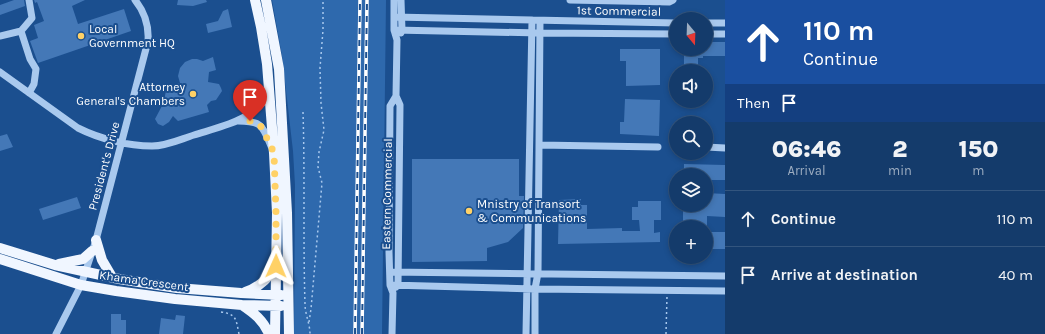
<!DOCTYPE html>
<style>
body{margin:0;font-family:Karla,sans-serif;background:#1d4271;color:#f1f3f6;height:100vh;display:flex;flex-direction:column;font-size:15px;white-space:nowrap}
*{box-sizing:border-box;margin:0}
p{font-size:13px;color:#9dadc1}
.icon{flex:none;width:22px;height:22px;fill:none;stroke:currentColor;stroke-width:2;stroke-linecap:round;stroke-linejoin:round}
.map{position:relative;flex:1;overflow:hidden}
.side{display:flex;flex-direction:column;background:#143b6b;width:320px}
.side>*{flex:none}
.hud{background:#1a4fa0;color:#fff;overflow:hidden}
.needle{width:26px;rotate:161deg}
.buttons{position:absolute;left:669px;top:12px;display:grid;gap:8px}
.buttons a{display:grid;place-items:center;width:44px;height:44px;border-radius:50%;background:#143b6b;box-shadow:0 2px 6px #0003,0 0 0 1px #33557e;font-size:20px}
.pin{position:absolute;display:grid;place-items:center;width:34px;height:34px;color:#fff;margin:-41px -17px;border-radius:50% 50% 50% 0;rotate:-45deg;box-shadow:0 0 4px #0007}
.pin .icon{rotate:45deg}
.me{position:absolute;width:44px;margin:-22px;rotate:1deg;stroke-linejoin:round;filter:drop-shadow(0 0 3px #0008)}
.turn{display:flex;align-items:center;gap:14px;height:84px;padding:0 12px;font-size:18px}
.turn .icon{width:52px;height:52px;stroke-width:2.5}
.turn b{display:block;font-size:28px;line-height:34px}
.then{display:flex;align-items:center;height:38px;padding:0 12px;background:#0003;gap:8px;font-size:15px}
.eta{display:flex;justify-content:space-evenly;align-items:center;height:68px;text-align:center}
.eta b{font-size:24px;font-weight:800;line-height:28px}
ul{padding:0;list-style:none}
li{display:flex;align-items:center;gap:12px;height:56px;padding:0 12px;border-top:1px solid #33557e}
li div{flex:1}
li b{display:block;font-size:15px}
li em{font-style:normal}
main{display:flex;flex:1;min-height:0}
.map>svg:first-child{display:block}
.green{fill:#2e69ad}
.building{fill:#4478b7}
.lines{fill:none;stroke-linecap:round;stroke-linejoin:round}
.path{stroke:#a9c9ee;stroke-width:1.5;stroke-dasharray:2 3;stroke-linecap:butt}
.minor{stroke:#a9c9ee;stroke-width:7}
.major{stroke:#f0f6ff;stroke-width:10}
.rail-casing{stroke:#fff;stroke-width:3.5}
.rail{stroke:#1b4f8f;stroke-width:2;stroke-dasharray:6;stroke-linecap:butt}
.route{stroke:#ffd166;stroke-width:7;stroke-dasharray:0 12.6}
.poi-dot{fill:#ffd166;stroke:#1b4f8f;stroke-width:1.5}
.labels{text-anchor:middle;stroke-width:4;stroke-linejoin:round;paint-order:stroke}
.street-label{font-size:12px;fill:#fff;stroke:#1b4f8f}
.poi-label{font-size:12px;fill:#fff;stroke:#1b4f8f;text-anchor:start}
</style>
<main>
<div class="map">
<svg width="725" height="334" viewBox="0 0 725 334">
<rect width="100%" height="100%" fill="#1b4f8f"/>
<path class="green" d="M272,0h114l-4,334h-88l1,-149 -2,-34 -11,-95z"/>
<path class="building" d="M14,0h10l1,6 -25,9v-10z
M34,0h51l-13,6 6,18 46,-15 7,22 -93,32 -8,-22 8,-3 -4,-13 10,-4 -7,-19 -2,1z
M178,0h28l1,2 -14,4 -16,-1z
M228,9l4,18 -24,6 -2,-9 12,-3 5,-10z
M706,42h19v14h-22v2h-5v13h-14v-22h22z
M620,49h40v36l-34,1v-25h-6z
M213,57l3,13 -7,2 -1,10 11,2 2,4 1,3 -6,9 -5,1 -4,4 2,7 -31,9 -5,-5 -4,6 -6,4 -5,-2 -3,-5 8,-15 4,-17 13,-4 -2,-7 2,-8 5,-6 7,-3h5l6,2z
M625,99l35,1 -1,36 -39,-2v-12h4z
M7,134l6,13 -13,4v-15z
M412,159h107v37h5l-1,32 -15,14 -21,6v13l-75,1z
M684,164l41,1v15h-19v-5h-22z
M706,193l19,1v23l-18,-1v11h-24v-22h23z
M77,197l4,11 -38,12 -4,-11z
M581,199v6h6v24l35,-1v3h18l-1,-11h-7v-13h6v-6h23v19h-7v13l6,-1v10l-102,2 1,-44z
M706,232h19v17h-19z
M111,314h10v6h5v14h-15z
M176,315l9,1 -2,18h-24l2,-16 14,2z"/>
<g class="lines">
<path class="path" d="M303,112c2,64 0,128 2,192 0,10 5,20 5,30
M221,312c16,2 15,8 18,22
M309,322l2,-13 11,-126 -4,-16 1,-15 5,-22 -3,-27 -1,-35 3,-38v-30
M666,334l1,-38"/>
<path class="minor" d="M570,0l99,2 4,-2
M394,17l282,6
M706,23h19
M394,30l146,3 136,1
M401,33l1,-3 -1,-30
M706,34h19
M0,36l21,-5
M0,72l78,56c22,11 50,18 74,18 15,0 29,-7 42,-11 19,-6 41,-11 57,-22 8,-5 15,-13 17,-22
M29,93l5,-9 2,-15 -6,-10 -9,-28 11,-13 -3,-18
M396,96l4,9 -2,180 -2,2
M238,121c24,0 24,4 33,25
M539,145l119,2
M706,147l19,1
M390,272l335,4
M390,285l145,4 190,2
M56,334l25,-49 15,-45 52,-199c1,-15 -4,-30 -13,-41
M392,334l1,-41 -3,-8 -1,-33 1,-146 6,-10 1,-56 -3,-10v-30
M526,334l6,-314
M535,334v-45l3,-16 2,-252"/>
<path class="major" d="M255,0l6,27 6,37 7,89 3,60 -2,121
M266,0l13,69 8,144 2,121
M96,240l6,20 10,17
M0,248l55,17 64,14 58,9 64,5 40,2
M0,259l81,26 35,6 59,8 67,6 39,1
M59,264l24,-5 9,-8
M245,292c14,-4 23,-13 31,-26
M242,305c12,8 21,15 27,29"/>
<defs>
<path id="rail" d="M355,334l5,-334
M362,334l5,-334"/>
</defs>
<use href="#rail" class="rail-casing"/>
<use href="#rail" class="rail"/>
</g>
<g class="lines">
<path class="route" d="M250,121l9,3 3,4 12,25 2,60v53"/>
</g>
<g class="poi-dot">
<circle cx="81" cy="36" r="4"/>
<circle cx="193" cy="94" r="4"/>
<circle cx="469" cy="211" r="4"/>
</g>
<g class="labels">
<g class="street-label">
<text transform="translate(619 11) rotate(1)" y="4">1st Commercial</text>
<text transform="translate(104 166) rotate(-75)" y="4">President's Drive</text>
<text transform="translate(387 194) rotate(-89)" y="4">Eastern Commercial</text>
<text transform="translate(144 281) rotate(8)" y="4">Khama Crescent</text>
</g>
<g class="poi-label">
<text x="89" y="33">Local<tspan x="89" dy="14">Government HQ</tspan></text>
<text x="185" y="91" text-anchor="end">Attorney<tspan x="185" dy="14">General's Chambers</tspan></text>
<text x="477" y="208">Mnistry of Transort<tspan x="477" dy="14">&amp; Communications</tspan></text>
</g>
</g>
</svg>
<div class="buttons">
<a><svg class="needle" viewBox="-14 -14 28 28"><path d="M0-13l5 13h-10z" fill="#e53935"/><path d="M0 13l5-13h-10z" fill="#9dadc1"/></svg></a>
<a><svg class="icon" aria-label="sound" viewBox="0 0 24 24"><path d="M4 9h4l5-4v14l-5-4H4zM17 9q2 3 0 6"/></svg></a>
<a><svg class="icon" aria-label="search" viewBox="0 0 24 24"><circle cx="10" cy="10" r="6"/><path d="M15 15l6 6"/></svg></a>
<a><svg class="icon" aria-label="layers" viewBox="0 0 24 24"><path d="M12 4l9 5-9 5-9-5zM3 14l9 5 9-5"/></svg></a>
<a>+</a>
</div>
<div class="pin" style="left:250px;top:121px;background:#d93025"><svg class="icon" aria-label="arrive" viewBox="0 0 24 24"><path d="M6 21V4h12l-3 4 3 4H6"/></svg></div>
<svg class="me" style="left:276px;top:266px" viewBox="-20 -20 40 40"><path d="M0-17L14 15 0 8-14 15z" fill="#ffd166" stroke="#fff" stroke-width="4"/></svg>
</div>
<section class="side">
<div class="hud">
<div class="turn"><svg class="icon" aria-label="ahead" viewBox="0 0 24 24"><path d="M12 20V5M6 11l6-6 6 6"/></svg><div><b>110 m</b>Continue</div></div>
<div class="then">Then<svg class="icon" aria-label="arrive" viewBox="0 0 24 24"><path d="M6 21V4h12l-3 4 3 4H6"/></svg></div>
</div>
<div class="eta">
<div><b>06:46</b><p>Arrival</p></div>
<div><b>2</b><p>min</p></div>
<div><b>150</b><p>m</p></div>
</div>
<ul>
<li><svg class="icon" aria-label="ahead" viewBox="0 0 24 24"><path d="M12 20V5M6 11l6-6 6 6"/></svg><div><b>Continue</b></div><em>110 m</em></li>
<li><svg class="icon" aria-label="arrive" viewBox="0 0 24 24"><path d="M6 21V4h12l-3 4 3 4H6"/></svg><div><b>Arrive at destination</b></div><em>40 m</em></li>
</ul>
</section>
</main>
